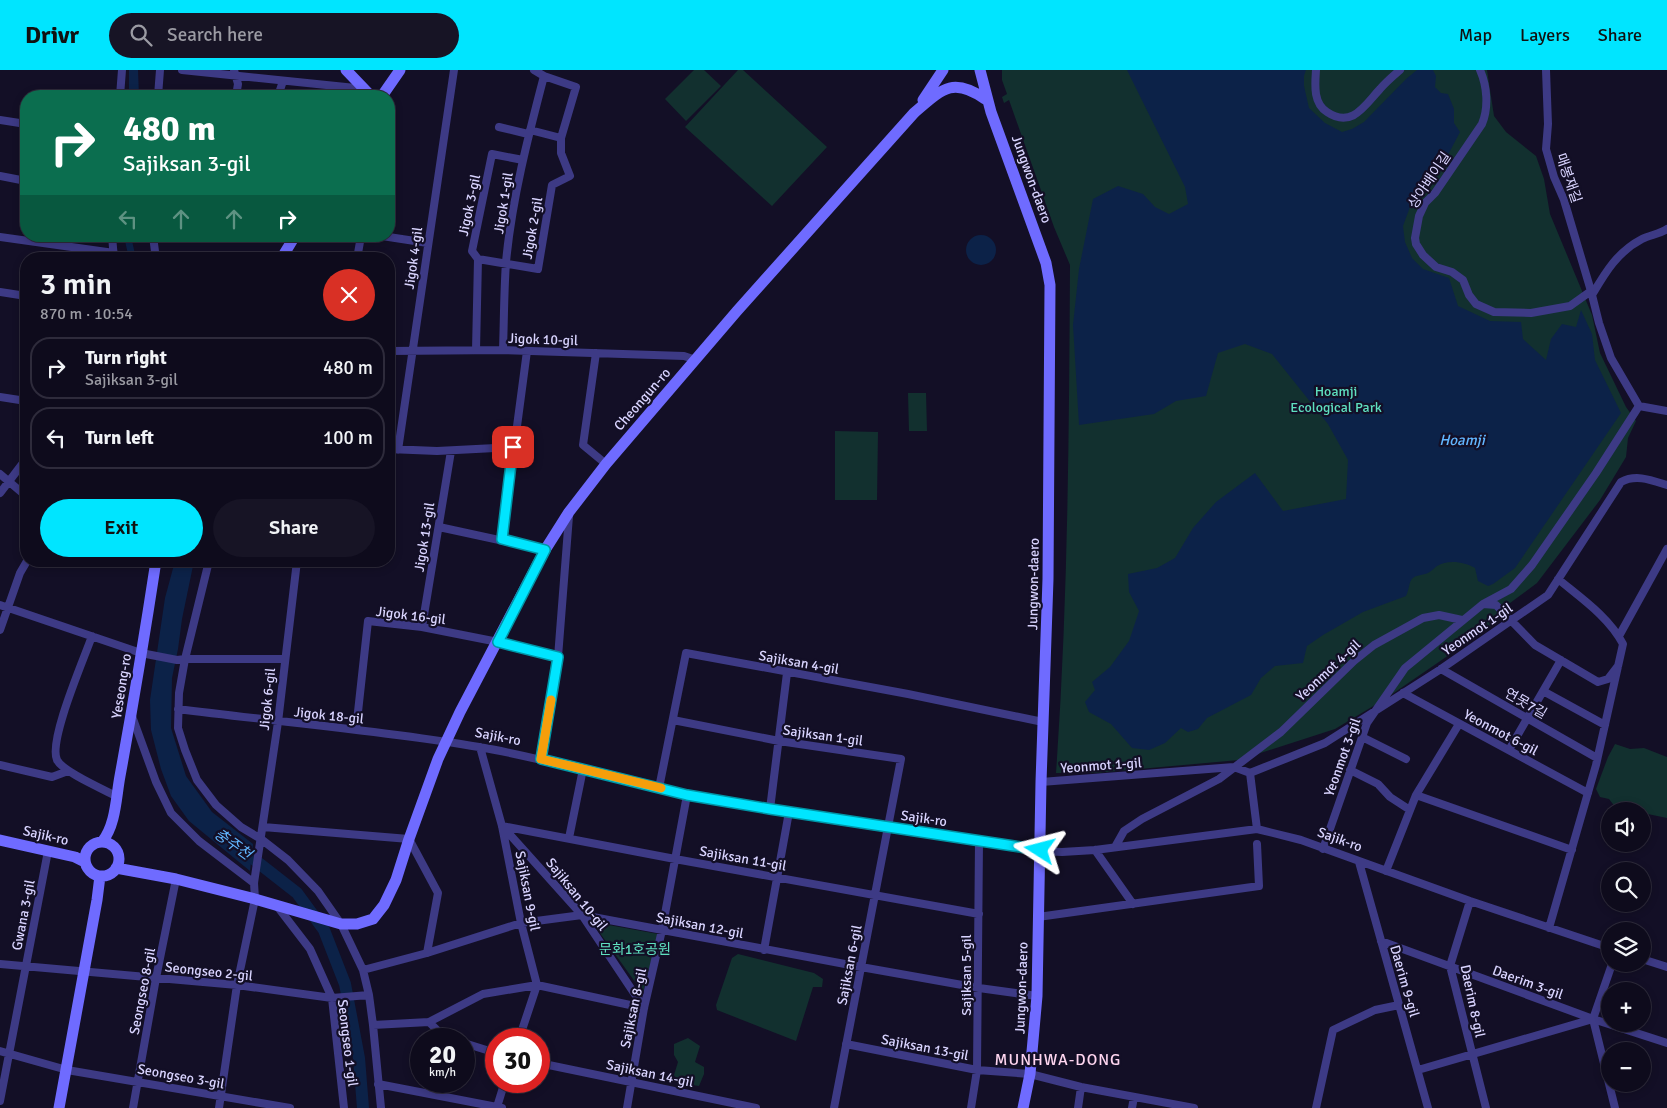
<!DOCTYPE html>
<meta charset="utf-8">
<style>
body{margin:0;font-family:Signika,"Noto Sans KR",sans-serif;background:#171425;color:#f1f3f6;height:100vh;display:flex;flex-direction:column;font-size:19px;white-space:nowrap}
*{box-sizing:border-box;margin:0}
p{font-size:16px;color:#9b9ba3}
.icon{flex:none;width:28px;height:28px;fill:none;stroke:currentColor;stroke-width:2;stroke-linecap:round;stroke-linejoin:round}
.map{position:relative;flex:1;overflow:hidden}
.drawer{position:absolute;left:20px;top:182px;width:375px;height:315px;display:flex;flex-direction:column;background:#0e0b1c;border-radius:20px;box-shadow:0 2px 8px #0003,0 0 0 1px #2e2b3b}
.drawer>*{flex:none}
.guide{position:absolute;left:20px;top:20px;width:375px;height:152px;border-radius:20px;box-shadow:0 2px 8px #0003,0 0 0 1px #2e2b3b;background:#0b6e4f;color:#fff;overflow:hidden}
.tools{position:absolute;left:1601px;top:732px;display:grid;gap:10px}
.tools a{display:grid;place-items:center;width:50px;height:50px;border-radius:50%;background:#0e0b1c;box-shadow:0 2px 8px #0003,0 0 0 1px #2e2b3b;font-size:25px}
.speed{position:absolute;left:410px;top:958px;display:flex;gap:10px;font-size:25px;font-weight:700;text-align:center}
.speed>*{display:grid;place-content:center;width:65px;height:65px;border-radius:50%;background:#0e0b1c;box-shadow:0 2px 8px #0003,0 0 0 1px #2e2b3b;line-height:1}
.speed small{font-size:12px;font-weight:400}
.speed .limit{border:8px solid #d22;background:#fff;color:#111}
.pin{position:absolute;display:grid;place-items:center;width:42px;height:42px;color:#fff;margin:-21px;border-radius:10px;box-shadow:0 2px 8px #0006}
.me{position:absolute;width:55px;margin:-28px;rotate:279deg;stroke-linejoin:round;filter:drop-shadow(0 0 4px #0008)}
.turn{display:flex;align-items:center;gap:18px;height:105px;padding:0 20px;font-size:22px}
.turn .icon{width:65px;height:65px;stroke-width:2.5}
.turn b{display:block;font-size:35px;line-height:42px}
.lanes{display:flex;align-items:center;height:48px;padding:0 20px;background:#0003;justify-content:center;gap:25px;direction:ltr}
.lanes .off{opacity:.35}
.round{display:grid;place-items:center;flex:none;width:52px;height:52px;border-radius:26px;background:#171425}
.head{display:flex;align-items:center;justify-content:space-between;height:85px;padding:0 20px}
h1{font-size:30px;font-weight:600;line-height:38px}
.button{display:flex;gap:10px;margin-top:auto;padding:10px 20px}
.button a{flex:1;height:58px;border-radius:30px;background:#00e5ff;color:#111;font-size:20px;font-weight:600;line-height:58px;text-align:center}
.button a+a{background:#171425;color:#f1f3f6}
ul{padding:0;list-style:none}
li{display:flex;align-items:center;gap:15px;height:62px;margin:0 10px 8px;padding:0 10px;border:2px solid #2e2b3b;border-radius:20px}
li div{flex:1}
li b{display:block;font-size:19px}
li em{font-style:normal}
header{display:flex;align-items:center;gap:30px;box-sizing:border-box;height:70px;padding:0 25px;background:#00e5ff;color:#111}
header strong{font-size:24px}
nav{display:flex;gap:28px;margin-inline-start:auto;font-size:18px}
.search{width:350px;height:45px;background:#171425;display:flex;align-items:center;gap:12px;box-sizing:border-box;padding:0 18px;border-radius:28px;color:#9b9ba3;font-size:19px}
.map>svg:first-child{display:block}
.green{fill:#12302f}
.water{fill:#0c2248}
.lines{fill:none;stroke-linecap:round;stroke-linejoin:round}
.river{stroke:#0c2248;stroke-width:12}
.street{stroke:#3d3a85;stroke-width:8}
.secondary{stroke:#6f6bff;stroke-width:11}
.route-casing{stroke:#0095a6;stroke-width:12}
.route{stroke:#00e5ff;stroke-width:9}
.slow{stroke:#f59e0b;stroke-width:9}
.labels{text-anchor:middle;stroke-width:4.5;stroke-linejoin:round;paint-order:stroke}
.street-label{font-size:14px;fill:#d9d4ff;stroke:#130f26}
.park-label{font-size:14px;fill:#5fe0c0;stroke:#130f26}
.water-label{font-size:15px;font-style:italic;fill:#62b6ff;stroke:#130f26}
.quarter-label{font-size:16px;letter-spacing:1px;fill:#ffd6f0;stroke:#130f26}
</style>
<header>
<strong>Drivr</strong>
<div class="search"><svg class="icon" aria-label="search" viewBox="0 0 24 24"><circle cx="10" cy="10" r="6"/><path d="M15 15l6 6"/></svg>Search here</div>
<nav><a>Map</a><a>Layers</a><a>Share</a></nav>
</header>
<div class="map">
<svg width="1667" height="1038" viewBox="0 0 1667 1038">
<rect width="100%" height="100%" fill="#130f26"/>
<path class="green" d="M694,0h10l17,16 -35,35 -21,-22z
M738,0h5l84,77 -55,59 -87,-79z
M1002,0h485l7,46 12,16 30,24 8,23 6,35 42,101 8,38 26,54 10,14 -8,17 -2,19 -26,43 -63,83 -27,20 -13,19 -112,77 -50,30 -96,31 -144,13h-39c12,-169 13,-339 14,-508l-16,-38 -45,-127 -5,3 -2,-6 5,-3 -5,-14z
M908,323h18l1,38h-18z
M835,361l43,1 -1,68h-42z
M1615,674l15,5 14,-1 23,9v61l-24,-5 -1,-2 -26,-3 -7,-9 -9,-2 -4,-8 12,-32z
M592,852l66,12 -15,59z
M738,884l76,19 9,6 -1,8h-9l-17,54 -79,-31 -1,-5 16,-47z
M688,968l12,8 -5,16 9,5v7l-5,12 -21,-3 -4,-8 4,-13 -4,-7v-11z"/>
<path class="water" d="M129,0h9l1,26h-10z
M1127,0h179l-2,6v10l5,22 16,15 17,9 10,-3 12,-7 42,-43 11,-9h16l3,6 -1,11 6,6 7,1 6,15v14l6,9 -21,40 -10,13 -9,5 -6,6 -11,30 2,16 7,16 11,11 26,9 9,28 32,15 31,1 2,17 23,21 5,-21 11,-15 14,3 5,-17 11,24 3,26 26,53 -106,155 -22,16 -5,2 -10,-5 -3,-13c-10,-6 -27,-9 -38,-2 -3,2 -5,5 -9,7 -5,2 -12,2 -15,5 -4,2 -4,13 -7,18l-43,16 -40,23 -16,11 -4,17 -28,3 -14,12 -10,17 -44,23 -9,11 -10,3 -7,-4 -16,15 -16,7 -17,-2 -21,-24 -22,-12 -4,-10 10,-12 -3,-8 18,-15 19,-26 10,-30 -10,-19 -1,-18 29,-6 18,-10 18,-30 23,-26 39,-29 28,38 63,-12 2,-39 -20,-36 -56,-70 -27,-10 -27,9 -12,43 -30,5 -22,13 -75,11 -6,-100 6,-56 14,-70 25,-13 25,8 12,13 14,7 19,-10 -3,-17z
M966 180a15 15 0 1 1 30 0a15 15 0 1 1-30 0Z
M124,166h7l5,23h-7z
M175,491h19l-12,58 -4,30 -6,29 -1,50 15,48 26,36 41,32 -3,27 -61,-50 -18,-25 -10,-27 -10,-39 -1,-30 15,-102z"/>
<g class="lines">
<path class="river" d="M237,776l60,47 27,37 21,54 14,74 4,50"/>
<path class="street" d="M182,0l183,19
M234,0l4,14 -2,12
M1316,0c-1,15 -3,33 11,42 25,17 38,-7 53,-23 6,-7 13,-13 20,-19
M1480,0c7,16 9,37 2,54l-47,69 -10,10 -6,13 -4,22 1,6 7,11 13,12 16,5 11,8 6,15 7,9 18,8 37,1 39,-7 21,-15 8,32 12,35 28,48 -43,67 -64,92 -21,24 -28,15
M1546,0l2,54 -2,25 8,28 10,23 27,91
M120,26l2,-26
M158,26l2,-26
M278,26l5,-15
M0,50l26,4
M499,57l29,7
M530,60l31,8
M0,106l26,5
M112,166l2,23
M153,166l3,23
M382,166l46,7
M0,167l114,16
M357,189l4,-23
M478,189l60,10 14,-84 18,-9 -9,-23v-15l15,-51 -32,-11
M0,222l26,4
M1592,225c13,-22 25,-43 50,-56 8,-4 18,-5 25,-10
M476,280l2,-91 -6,-8 20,-97 31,6
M503,280c1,-30 1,-59 3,-88 6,-63 22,-125 38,-186l-10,-6
M389,281l114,-1 181,6 12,4
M596,283l-13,92 23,19
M0,327l26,4
M1639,336l28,5
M389,379l48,2 76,-4
M398,380l56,-380
M0,404l26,22
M0,423l26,-34
M439,457l106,23
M502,469l25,-188
M209,491l-24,98 -6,34 -1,35 7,22 12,30 19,25 25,22 20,12 27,21 30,31 23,33 22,46 6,25 4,30 8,83
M0,535l141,48 36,7 8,-1h99
M422,557l29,-176
M0,560l20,-57 7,-12
M92,566c-8,23 -44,105 -35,124 6,12 46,29 59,36
M1619,566l48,-87
M1441,599l156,89
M1543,621l62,34
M1403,623l185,100
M178,639c100,13 202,21 301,38 71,12 139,34 210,48 116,23 234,38 351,56l22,1 33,-2 162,-21 44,11 169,61 140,47
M132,646l24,66 15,31 28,28 55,42
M673,650l106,21 122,18 -67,349
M356,660l12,-109 54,6 76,15 60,15
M1362,667l44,22
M480,677l22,79 19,97 16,62 -18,54
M1509,680l52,-90
M541,689l17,-102 11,-141
M0,695l52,12 16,-6
M1350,700l28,14 12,13 20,13
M1250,703l7,56
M1041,712l193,-15 16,6 75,-30 116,-74 107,-74 73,-113c15,-8 30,-2 46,3
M659,718l27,-135 222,41 135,28
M1416,725l156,55
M770,739l17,-136
M502,756l173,33 304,55
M263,757l146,12 29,54 -11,60
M503,757l79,88 62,93
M569,768l14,-69
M1115,777l9,-16 18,-12 77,-40 62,-47 73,-71 20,-16 49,-27 16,-3 23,5
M1323,779l44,-126 38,-55 78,-64 13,1 39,40 63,37 10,-3 10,-13
M1095,780l38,54
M1359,792l69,246
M1386,801l30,-76 43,-71
M1470,831l-20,65 36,142
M277,836l33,43 22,49 12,110
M1038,847l221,-31 -2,-42
M1549,858l47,-163 27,-121c-14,-27 -42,-46 -65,-65
M1381,871l212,78 74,24
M764,880l25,-138
M1642,889l25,8
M0,894l237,21 95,13 37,-3
M1612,894l-19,55 22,89
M363,900l64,-17 94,-30 61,-8 279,52 118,21 58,8
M429,952l17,17
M373,955l56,-3 54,-28 54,-9 107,23
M464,973l32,10
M846,974l131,26 53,4 51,13 113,21
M0,981l67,19 223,38
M539,993l217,45
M1418,1000l175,-51
M378,1014l124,24
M0,1031l48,-250
M497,1037l8,-26
M133,1038l23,-130 20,-99
M219,1038l18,-123 18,-86 -1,-16 24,-161 19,-161
M627,1038l17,-100 18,-78 25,-135
M971,1038l6,-38 2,-229
M1078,1038l3,-21
M1132,1038l2,-11
M1316,1038l17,-78 42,-20 24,-5"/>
<path class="secondary" d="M346,0l25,26
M980,0l11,42 55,151 4,22 -2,294 -7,203 -4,214 -7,78 -7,34
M382,26l18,-26
M923,30l20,-30
M281,189l14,-23
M0,770l75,17 10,5
M85 789a17 17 0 1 1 34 0a17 17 0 1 1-34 0Z
M102,772c14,-17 14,-45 18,-66 13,-71 25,-143 36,-215
M116,798l60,11 79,20 86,25h16l16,-5 11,-14 12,-25 13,-41 29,-80 22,-47 85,-162 24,-38 37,-48 131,-153 177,-198c27,-23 38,-37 71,-14
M59,1038l38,-208 3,-24"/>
</g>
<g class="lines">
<defs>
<path id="route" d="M513,377l-11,92 43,11 -47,92 60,15 -17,102 146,36 83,14 270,41"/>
</defs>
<use href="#route" class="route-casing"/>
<use href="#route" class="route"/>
<path class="slow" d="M551,630l-10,59 120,29"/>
</g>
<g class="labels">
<g class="street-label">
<text transform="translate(1569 108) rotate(71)" y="5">매봉재길</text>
<text transform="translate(1032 109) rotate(70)" y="5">Jungwon-daero</text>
<text transform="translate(1429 110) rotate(-56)" y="5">상아배이길</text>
<text transform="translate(503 133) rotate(-81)" y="5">Jigok 1-gil</text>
<text transform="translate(469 135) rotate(-78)" y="5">Jigok 3-gil</text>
<text transform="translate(532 158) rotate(-80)" y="5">Jigok 2-gil</text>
<text transform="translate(413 188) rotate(-82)" y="5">Jigok 4-gil</text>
<text transform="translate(543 269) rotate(2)" y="5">Jigok 10-gil</text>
<text transform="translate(642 329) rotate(-49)" y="5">Cheongun-ro</text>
<text transform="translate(424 467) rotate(-81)" y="5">Jigok 13-gil</text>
<text transform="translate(1033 514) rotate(-89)" y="5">Jungwon-daero</text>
<text transform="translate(411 545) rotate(7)" y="5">Jigok 16-gil</text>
<text transform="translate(1477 559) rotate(-34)" y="5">Yeonmot 1-gil</text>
<text transform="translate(799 592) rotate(10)" y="5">Sajiksan 4-gil</text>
<text transform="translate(1328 600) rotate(-43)" y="5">Yeonmot 4-gil</text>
<text transform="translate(121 616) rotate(-81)" y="5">Yeseong-ro</text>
<text transform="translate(267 629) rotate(-84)" y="5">Jigok 6-gil</text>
<text transform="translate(1526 633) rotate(30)" y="5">연못7길</text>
<text transform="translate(329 645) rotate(6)" y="5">Jigok 18-gil</text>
<text transform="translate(1501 662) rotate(28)" y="5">Yeonmot 6-gil</text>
<text transform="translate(823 665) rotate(8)" y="5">Sajiksan 1-gil</text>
<text transform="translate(498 666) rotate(11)" y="5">Sajik-ro</text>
<text transform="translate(1342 687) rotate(-70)" y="5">Yeonmot 3-gil</text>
<text transform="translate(1101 695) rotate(-4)" y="5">Yeonmot 1-gil</text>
<text transform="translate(924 748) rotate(8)" y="5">Sajik-ro</text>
<text transform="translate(46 765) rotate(13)" y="5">Sajik-ro</text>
<text transform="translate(1340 769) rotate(20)" y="5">Sajik-ro</text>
<text transform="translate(743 788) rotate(10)" y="5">Sajiksan 11-gil</text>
<text transform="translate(528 821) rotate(79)" y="5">Sajiksan 9-gil</text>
<text transform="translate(577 824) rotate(51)" y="5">Sajiksan 10-gil</text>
<text transform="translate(23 845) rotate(-79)" y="5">Gwana 3-gil</text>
<text transform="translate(700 855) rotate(11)" y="5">Sajiksan 12-gil</text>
<text transform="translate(849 895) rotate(-79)" y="5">Sajiksan 6-gil</text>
<text transform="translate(209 901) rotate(6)" y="5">Seongseo 2-gil</text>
<text transform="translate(966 905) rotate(-90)" y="5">Sajiksan 5-gil</text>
<text transform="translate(1405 911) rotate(74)" y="5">Daerim 9-gil</text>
<text transform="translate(1528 912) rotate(20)" y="5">Daerim 3-gil</text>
<text transform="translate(1021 918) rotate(-88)" y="5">Jungwon-daero</text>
<text transform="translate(142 921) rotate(-79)" y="5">Seongseo 8-gil</text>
<text transform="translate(1473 931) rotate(78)" y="5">Daerim 8-gil</text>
<text transform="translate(633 938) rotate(-78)" y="5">Sajiksan 8-gil</text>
<text transform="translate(348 973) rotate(83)" y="5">Seongseo 1-gil</text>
<text transform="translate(925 977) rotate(11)" y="5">Sajiksan 13-gil</text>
<text transform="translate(650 1003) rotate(12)" y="5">Sajiksan 14-gil</text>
<text transform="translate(181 1006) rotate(10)" y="5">Seongseo 3-gil</text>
</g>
<g class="park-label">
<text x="1336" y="326">Hoamji<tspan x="1336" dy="16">Ecological Park</tspan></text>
<text x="635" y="884">문화1호공원</text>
</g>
<g class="water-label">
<text x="1462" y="375">Hoamji</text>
<text transform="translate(233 774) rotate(36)" y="5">충주천</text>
</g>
<g class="quarter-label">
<text x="1058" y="995">MUNHWA-DONG</text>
</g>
</g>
</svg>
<div class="tools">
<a><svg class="icon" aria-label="sound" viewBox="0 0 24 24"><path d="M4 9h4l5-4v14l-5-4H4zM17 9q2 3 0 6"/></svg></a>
<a><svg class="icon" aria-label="search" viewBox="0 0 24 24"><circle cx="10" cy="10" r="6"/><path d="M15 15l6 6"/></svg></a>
<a><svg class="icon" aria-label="layers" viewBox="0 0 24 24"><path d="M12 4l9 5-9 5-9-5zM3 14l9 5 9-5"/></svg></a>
<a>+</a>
<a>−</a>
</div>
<div class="speed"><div>20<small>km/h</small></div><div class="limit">30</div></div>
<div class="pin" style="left:513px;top:377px;background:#d93025"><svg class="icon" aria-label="arrive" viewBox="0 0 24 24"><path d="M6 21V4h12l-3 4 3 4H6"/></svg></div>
<svg class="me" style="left:1040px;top:780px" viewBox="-20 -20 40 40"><path d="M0-17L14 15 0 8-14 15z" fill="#00e5ff" stroke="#fff" stroke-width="4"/></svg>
<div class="guide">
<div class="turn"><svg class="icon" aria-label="right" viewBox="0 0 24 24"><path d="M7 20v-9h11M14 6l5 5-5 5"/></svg><div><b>480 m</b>Sajiksan 3-gil</div></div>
<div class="lanes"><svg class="icon off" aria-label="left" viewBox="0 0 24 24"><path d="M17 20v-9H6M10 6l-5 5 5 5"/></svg><svg class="icon off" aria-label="ahead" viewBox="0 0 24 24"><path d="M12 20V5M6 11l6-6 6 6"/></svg><svg class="icon off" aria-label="ahead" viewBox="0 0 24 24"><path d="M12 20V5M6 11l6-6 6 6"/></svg><svg class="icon" aria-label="right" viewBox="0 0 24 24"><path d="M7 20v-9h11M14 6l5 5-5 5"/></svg></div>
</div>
<section class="drawer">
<div class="head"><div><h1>3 min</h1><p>870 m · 10:54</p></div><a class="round" style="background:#d93025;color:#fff"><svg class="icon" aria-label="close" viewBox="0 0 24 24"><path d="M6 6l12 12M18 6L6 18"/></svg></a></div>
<ul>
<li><svg class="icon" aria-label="right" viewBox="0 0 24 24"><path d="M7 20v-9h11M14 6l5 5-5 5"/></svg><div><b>Turn right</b><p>Sajiksan 3-gil</p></div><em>480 m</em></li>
<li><svg class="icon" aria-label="left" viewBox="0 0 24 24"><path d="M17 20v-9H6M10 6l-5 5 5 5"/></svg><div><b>Turn left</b></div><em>100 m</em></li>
</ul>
<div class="button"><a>Exit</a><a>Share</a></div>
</section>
</div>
